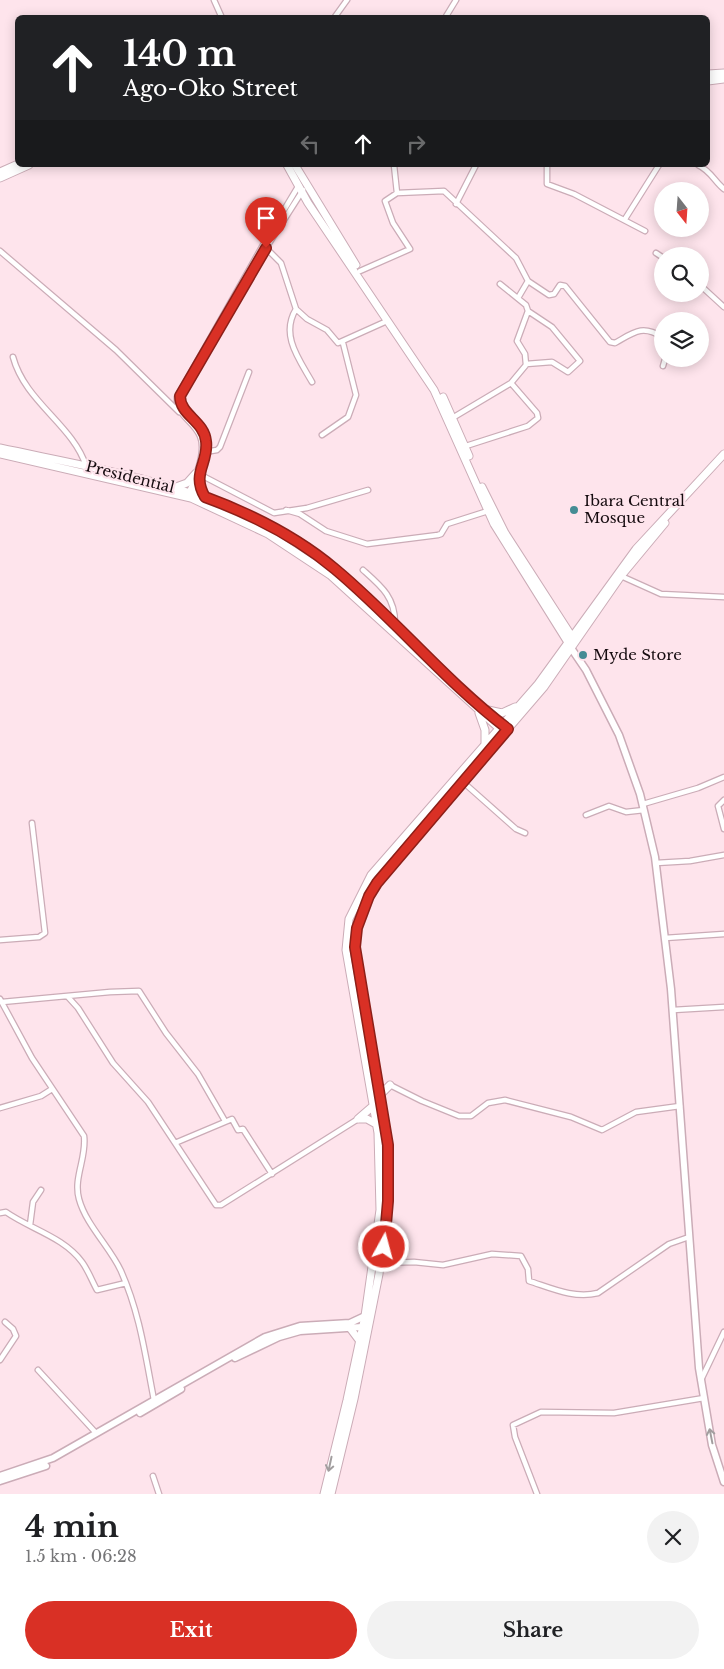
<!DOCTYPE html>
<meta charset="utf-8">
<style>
body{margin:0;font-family:"Libre Baskerville",serif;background:#f2f2f2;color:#202124;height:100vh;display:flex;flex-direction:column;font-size:19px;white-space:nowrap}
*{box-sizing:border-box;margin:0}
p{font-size:16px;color:#757577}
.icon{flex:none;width:28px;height:28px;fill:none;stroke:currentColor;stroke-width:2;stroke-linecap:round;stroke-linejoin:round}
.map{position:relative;height:1494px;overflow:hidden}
.side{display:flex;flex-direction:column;background:#fff;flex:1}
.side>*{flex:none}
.hud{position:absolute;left:15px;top:15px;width:695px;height:152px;border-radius:8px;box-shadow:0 2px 12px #0003;background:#202124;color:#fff;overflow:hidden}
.needle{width:32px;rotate:163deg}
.fabs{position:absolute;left:654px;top:182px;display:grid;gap:10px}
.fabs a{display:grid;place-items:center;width:55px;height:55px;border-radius:50%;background:#fff;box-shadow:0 2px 12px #0003;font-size:25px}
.pin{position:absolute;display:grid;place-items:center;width:42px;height:42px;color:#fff;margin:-51px -21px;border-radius:50% 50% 50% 0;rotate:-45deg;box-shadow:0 0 5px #0007}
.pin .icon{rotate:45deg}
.me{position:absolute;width:55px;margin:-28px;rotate:7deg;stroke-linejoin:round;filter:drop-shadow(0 0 4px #0008)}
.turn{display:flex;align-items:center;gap:18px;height:105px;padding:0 25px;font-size:22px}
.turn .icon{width:65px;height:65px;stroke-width:2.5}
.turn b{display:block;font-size:35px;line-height:42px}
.lanes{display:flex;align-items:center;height:48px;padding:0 25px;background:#0003;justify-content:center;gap:25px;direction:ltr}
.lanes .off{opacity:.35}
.round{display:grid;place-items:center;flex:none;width:52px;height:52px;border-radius:26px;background:#f2f2f2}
.head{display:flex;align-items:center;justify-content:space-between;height:85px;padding:0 25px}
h1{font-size:30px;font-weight:800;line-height:38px}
.action{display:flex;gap:10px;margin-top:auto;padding:10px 25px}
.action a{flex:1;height:58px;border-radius:30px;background:#d93025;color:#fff;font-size:20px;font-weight:800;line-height:58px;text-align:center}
.action a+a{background:#f2f2f2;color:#202124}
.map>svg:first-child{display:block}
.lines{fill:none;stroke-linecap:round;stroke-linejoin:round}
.street-casing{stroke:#cbacb7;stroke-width:7}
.secondary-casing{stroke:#cbacb7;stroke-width:9}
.primary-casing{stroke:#cbacb7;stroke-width:9}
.street{stroke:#fff;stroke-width:4.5}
.secondary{stroke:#fff;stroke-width:6}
.primary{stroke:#fff;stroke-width:7}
.oneway{stroke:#a29e9f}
.route-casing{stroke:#8d1f18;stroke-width:12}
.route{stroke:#d93025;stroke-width:9}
.poi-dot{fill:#458c94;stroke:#fee4ec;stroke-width:2}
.labels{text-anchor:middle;stroke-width:4.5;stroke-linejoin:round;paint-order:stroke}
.street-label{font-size:15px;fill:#160c10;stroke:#fee4ec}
.poi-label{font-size:15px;fill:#160c10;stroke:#fee4ec;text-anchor:start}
</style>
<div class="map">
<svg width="724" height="1494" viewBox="0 0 724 1494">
<rect width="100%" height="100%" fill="#fee4ec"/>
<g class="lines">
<defs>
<path id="street" d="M214,0l8,18
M334,18l13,-18
M445,18l11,-18
M394,165l3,28
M547,165v19l27,10 71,37
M698,165c13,6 16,16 26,24
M456,204l20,-39
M625,219l34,-54
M265,247l16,16 15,46 11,10 20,11 11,13 49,-22
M0,251l116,99 63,62
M656,253l6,4
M360,271l50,-22 -17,-26 -8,-22 12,-8 47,-2 72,67 12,23 21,14 5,-1 6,-9 5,1 45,56 5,1c18,-10 27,-19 47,-6
M700,285l24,22
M518,298l10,-17
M296,309c-16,26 3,50 16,73
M13,357c12,45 60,68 73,109
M526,364l26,-2 16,10 12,-11 -28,-34 -24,-16
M663,366l2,-7
M454,417l57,-34 15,-18 -1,-11 -8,-13 11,-30 -2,-6 -26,-21
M322,435l26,-18 8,-22 -13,-52
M466,446l62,-20 10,-8 -1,-5 -26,-30
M205,452l12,-2 3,-3 29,-75
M199,474l75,39 33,-5 61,-18
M188,494c7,-15 19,-42 12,-58 -7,-16 -24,-20 -23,-39l86,-152 36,-60
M192,495c6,-15 16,-37 15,-54 -2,-20 -27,-25 -27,-45l86,-148 37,-58
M286,510l14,4 26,17 41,13 71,-9 3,-1 6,-10 41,-13
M363,570c18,16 32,27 32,53
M621,576l40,18 63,3
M463,782l53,47 9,4
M724,800l-6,6 6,23
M643,804l55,-16 26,-11
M586,815l23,-9 17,6 18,-2
M656,863l34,-2 34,-6
M665,938l59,-4
M0,940l39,-3 6,-4 -13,-110
M68,997l10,11 35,55 35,39 68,103h5l137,-86
M0,999l32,59 52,78c3,21 -11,42 -5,63 7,26 31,48 42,72 19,43 24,83 33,129
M2,1002l108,-10 29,-1 27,42 32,41 27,47
M673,1010l51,-3
M390,1085l32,16 37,15h12l17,-13 17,-3 66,17 31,13 34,-18 44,-6
M0,1108l41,-12 11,-7
M175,1143l57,-24 6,11 5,-1 29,45
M0,1213l6,-1c24,17 58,25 76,50 6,8 10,19 15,28l29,-7
M30,1225l3,-23 8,-12
M380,1263l34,-1 29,3 49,-11 29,2 7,13 1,12c22,7 45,18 69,12l71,-49 20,-7
M0,1360l16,-24 -3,-7 -8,-7
M38,1370l58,63
M701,1380l23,-48
M153,1476l6,18
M537,1494l-22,-57 -2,-12 28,-13 73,1 90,-15"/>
<path id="secondary" d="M571,648l15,22 33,65 21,59 15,63 16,132 28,379 13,77 12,37
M235,1358l44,-21 21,-6 62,-4
M140,1413l41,-24
M0,1476l53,-18 212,-121 35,-11 50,-3 15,-7
M0,1481l46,-15"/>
<path id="primary" d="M708,74l16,-1
M708,81l16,-2
M287,165l21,38 126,187 60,134 75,120
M295,165l61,100
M0,172l18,-8
M0,178l29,-13
M443,397l26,59
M0,448c117,25 238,42 334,120 61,49 110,112 172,159
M0,454l191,44 77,36 62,41 173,157
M198,477l7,20
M176,487l11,-4 9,-10
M482,487l23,46 69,107
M488,710l14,3 13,-6
M479,713l6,17v15
M380,1095l10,-10
M358,1119l15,-13
M358,1119h9l9,5
M350,1328l9,12
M324,1494l23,-94 18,-84 15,-106 -2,-77 -32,-183 3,-31 22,-44 167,-191 98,-135 88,-95
M331,1494l23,-95 25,-125 9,-73v-56l-33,-198c1,-30 14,-54 32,-77l157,-183 77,-111 44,-53"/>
</defs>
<use href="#street" class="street-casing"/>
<use href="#secondary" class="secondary-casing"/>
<use href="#primary" class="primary-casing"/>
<use href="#street" class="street"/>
<use href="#secondary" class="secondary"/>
<use href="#primary" class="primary"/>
</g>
<defs><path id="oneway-shaft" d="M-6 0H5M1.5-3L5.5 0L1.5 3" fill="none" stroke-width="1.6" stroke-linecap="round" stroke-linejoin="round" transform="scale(1.25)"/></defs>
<g class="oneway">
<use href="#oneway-shaft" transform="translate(711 1436) rotate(-101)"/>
<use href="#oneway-shaft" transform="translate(330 1464) rotate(102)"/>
</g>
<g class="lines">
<defs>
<path id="route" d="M266,248l-86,148c0,19 24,25 26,45 3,22 -15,32 -1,56 46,17 92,40 130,72 60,50 110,112 173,160l-131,154 -8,13 -12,32 -2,19 33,198v56l-4,46"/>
</defs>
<use href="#route" class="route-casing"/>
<use href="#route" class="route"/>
</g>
<g class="poi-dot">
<circle cx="574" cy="510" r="5"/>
<circle cx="583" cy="655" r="5"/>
</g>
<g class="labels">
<g class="street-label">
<text transform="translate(130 477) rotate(14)" y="5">Presidential</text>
</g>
<g class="poi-label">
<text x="584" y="506">Ibara Central<tspan x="584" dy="17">Mosque</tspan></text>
<text x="593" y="660">Myde Store</text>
</g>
</g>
</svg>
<div class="fabs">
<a><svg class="needle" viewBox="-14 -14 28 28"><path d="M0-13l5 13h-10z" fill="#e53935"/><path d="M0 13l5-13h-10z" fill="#757577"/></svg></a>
<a><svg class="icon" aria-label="search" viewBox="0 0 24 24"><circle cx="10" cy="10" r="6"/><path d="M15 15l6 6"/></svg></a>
<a><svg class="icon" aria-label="layers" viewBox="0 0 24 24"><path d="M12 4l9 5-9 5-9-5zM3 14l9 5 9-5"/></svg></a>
</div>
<div class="pin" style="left:266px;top:248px;background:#d93025"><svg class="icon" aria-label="arrive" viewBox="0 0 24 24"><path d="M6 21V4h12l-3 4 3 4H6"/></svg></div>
<svg class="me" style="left:384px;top:1247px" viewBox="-20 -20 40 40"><circle r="17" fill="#d93025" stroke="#fff" stroke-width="3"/><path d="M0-11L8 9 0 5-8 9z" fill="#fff"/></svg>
<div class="hud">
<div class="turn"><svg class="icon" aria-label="ahead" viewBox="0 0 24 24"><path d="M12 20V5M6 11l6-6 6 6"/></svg><div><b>140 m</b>Ago-Oko Street</div></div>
<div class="lanes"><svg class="icon off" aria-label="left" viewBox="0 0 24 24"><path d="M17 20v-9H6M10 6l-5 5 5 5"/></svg><svg class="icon" aria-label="ahead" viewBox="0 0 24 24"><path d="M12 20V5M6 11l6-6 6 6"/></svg><svg class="icon off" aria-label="right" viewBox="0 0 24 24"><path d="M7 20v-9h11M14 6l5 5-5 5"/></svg></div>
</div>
</div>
<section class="side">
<div class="head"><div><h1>4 min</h1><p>1.5 km · 06:28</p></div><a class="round"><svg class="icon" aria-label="close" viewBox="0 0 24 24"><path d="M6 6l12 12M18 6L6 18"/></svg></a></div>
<div class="action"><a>Exit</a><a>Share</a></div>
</section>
